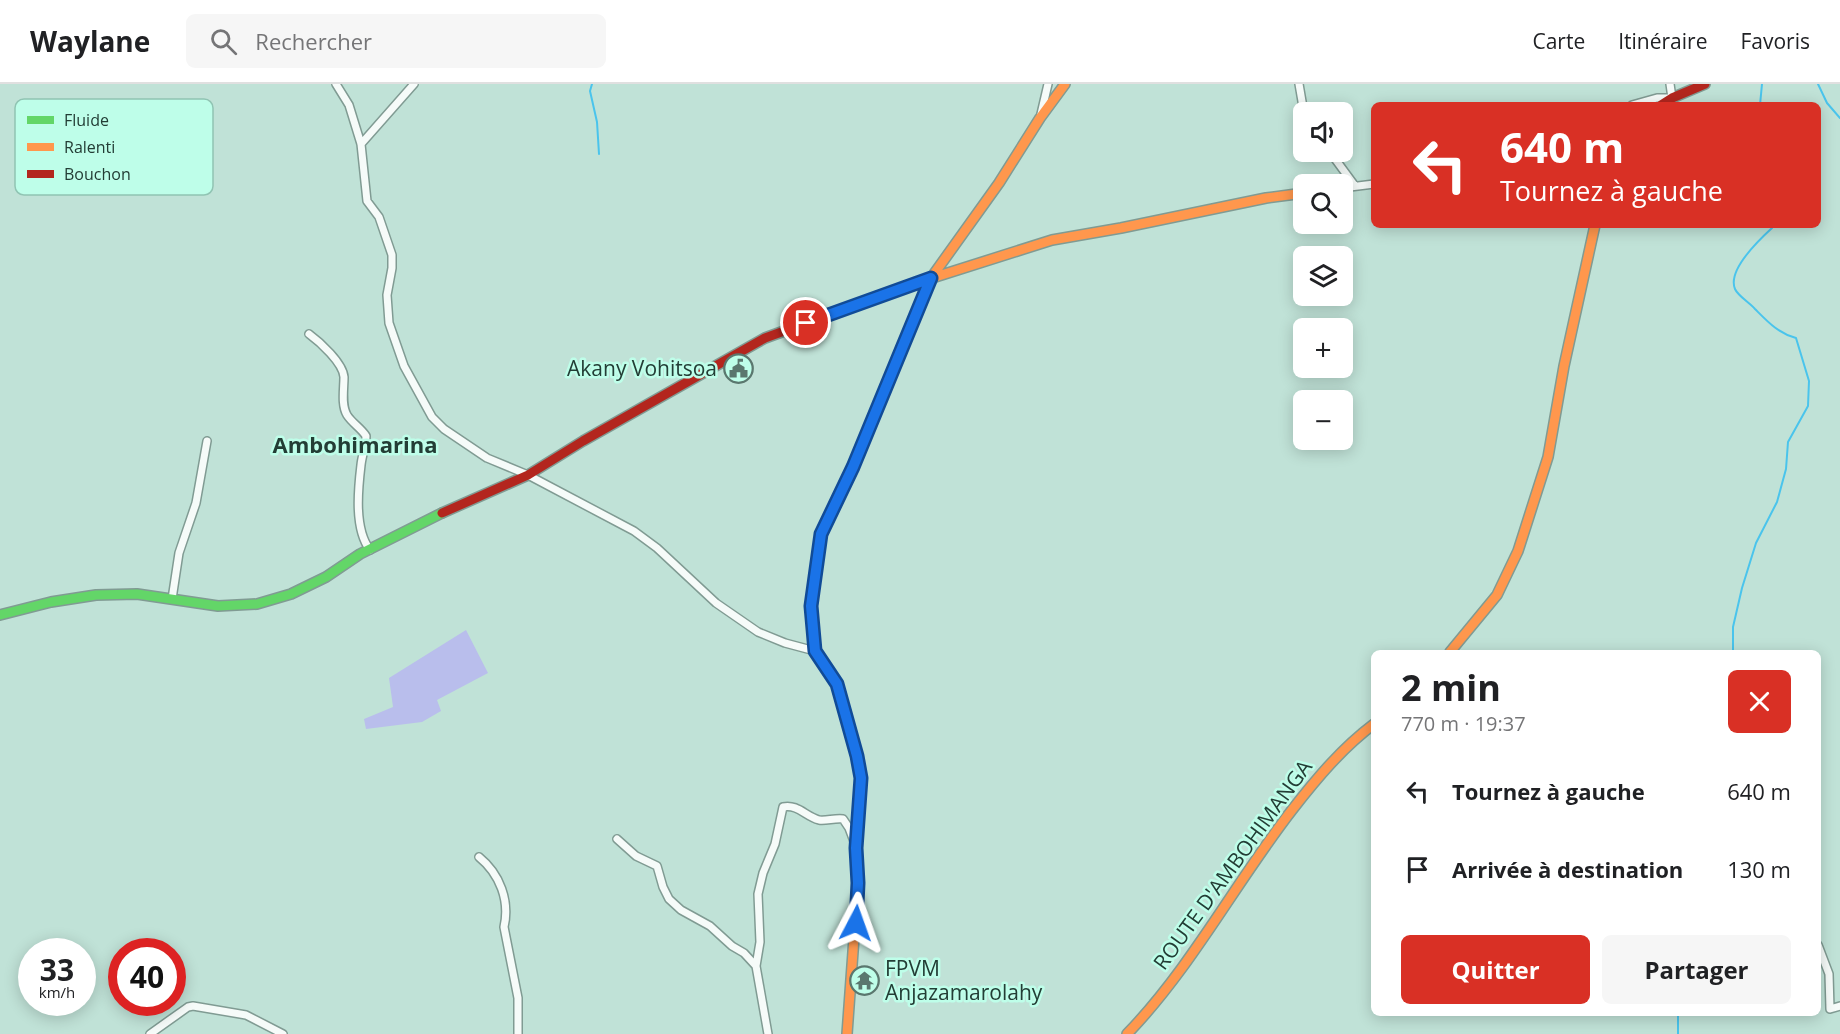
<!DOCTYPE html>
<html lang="fr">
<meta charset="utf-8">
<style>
body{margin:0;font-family:"Open Sans",sans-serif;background:#f6f6f6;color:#202124;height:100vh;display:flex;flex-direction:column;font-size:22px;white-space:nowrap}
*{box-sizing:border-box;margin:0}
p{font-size:20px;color:#757577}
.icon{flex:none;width:33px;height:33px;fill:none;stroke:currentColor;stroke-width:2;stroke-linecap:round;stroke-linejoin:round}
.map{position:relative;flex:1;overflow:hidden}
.side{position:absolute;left:1371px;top:566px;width:450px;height:366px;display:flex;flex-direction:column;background:#fff;border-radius:9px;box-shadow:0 3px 15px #0003}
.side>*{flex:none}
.banner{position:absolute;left:1371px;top:18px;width:450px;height:126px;border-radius:9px;box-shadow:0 3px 15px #0003;background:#d93025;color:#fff;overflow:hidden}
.fabs{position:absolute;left:1293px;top:18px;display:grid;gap:12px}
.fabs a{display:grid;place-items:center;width:60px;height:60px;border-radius:9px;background:#fff;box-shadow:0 3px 15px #0003;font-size:30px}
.speed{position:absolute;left:18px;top:854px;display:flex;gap:12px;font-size:30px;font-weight:700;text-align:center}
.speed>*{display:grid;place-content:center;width:78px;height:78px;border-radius:50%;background:#fff;box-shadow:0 3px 15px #0003;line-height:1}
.speed small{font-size:15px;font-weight:400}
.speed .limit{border:9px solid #d22;background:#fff;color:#111}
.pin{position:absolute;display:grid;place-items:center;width:51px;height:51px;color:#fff;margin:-26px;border:3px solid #fff;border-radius:50%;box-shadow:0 2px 6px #0007}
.me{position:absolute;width:66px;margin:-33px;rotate:4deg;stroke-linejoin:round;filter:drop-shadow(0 0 4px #0008)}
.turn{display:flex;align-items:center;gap:21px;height:126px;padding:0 30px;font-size:27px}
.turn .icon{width:78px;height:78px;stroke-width:2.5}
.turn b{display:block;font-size:42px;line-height:51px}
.round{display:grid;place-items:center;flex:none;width:63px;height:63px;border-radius:9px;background:#f6f6f6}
.headline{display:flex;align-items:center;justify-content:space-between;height:102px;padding:0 30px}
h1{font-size:36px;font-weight:700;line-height:45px}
.cta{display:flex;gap:12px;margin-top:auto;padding:12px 30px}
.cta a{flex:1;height:69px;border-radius:9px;background:#d93025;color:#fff;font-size:24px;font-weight:700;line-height:69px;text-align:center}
.cta a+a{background:#f6f6f6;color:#202124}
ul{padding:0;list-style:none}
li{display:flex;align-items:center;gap:18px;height:78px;padding:0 30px}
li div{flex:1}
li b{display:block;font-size:22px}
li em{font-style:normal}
header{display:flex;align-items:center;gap:36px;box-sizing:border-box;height:84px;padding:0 30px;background:#fff;border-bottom:2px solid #e0e0e0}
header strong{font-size:28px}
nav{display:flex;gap:33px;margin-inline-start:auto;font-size:21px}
.search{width:420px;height:54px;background:#f6f6f6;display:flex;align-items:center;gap:15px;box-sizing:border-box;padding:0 21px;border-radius:9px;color:#757577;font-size:22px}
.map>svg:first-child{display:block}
.green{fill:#b9beec}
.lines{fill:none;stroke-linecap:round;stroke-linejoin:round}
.stream{stroke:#4ac4ec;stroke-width:2}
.street-casing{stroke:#809b93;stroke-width:10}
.fast-casing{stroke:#809b93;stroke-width:12}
.slow-casing{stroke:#809b93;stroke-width:12}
.jam-casing{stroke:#809b93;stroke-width:12}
.street{stroke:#f6fbf9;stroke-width:7}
.fast{stroke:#63d668;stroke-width:9}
.slow{stroke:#ff974d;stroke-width:9}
.jam{stroke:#b3261e;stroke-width:9}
.route-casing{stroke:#114b97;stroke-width:15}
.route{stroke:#1a73e8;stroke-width:10}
.labels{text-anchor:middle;stroke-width:5;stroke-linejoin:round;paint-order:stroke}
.poi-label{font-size:21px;fill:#233d35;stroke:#befee9;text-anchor:end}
.street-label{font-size:21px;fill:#233d35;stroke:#befee9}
.neighbourhood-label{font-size:22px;font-weight:bold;fill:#233d35;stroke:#befee9}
.key{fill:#befee9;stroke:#90c4b3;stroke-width:1.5}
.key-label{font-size:16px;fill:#233d35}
</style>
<header>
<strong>Waylane</strong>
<div class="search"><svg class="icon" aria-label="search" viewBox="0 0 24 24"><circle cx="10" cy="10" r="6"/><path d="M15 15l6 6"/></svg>Rechercher</div>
<nav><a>Carte</a><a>Itinéraire</a><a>Favoris</a></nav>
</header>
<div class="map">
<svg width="1840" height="950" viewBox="0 0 1840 950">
<rect width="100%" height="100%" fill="#c0e2d7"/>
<path class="green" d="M466,546l22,43 -51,27 4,11 -19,11 -56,7 -2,-10 29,-12 -4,-29z"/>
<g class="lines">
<path class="stream" d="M592,0l-2,7 7,31 2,32
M1818,0l9,19 13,15
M1760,21l2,-21
M1733,568v-25l9,-39 14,-45 21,-41 9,-33 2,-27 20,-36 1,-25 -13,-43c-18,-5 -28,-16 -41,-29 -5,-6 -17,-13 -20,-20 -8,-19 25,-50 37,-61v-3
M1678,928v22"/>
<defs>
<path id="street" d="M336,0l13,21 12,39 6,57 12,16 13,38v13l-5,27 2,28 15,43 28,51 12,12 43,29 41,17 106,56 23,17 59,55 42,29 27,11 30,8
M1299,0l5,29
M1632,21l25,-7h15l-2,-14
M1041,30l7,-30
M361,60l53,-60
M1330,68l25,34
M1342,104l32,-4
M309,250c11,8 34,29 35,43 0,12 -3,28 3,38 5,8 14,13 19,21 0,10 -4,19 -5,29 -3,25 -7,64 9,85
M172,515l7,-46 17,-50 11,-62
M617,755l19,17 21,10 6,21 6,12 12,11 29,16 22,20 12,7 12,13 12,68
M479,773c21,17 31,44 25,70l14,71v36
M1818,861l11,29 1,35 10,-3
M756,882l4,-24 -2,-48 5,-21 12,-29 8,-37c15,-3 22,9 36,13 7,1 16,-2 24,-1l6,9 6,16
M150,950l38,-27 5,-1 53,9 37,19"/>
<path id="fast" d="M0,531l51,-13 45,-7 41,-1 81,12 39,-2 34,-10 35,-17 34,-23 82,-41"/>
<path id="slow" d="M910,201l142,-45 69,-12 145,-30 38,-5
M907,252l24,-58 68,-95 41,-65 25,-34
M1450,568l47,-57 21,-44 30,-94 16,-91 31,-141
M847,950l11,-151 -2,-35 5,-67
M1127,950c64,-66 109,-152 165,-224 25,-32 50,-62 82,-86"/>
<path id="jam" d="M1661,21l11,-7 33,-14
M442,429l86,-38 55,-34 182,-103 145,-53
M861,697l-4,-25 -20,-72 -22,-33 -4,-45 10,-72 32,-67 54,-131"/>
</defs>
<use href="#street" class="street-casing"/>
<use href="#fast" class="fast-casing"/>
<use href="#slow" class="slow-casing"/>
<use href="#jam" class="jam-casing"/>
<use href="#street" class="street"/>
<use href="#fast" class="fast"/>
<use href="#slow" class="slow"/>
<use href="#jam" class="jam"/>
</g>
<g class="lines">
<defs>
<path id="route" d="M806,239l125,-45 -78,189 -32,67 -10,72 4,45 22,33 20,72 4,22 -5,70 2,35 -2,40"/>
</defs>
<use href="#route" class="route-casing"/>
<use href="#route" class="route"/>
</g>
<defs>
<symbol id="civic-ring" viewBox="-11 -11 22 22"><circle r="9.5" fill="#befee9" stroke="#5a776e" stroke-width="1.5"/><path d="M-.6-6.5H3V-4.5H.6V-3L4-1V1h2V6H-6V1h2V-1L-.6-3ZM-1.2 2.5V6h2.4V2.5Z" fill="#5a776e"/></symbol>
<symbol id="temple-ring" viewBox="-11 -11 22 22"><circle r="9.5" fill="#befee9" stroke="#5a776e" stroke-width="1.5"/><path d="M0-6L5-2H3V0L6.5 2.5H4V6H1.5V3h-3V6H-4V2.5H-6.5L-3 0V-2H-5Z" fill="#5a776e"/></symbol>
</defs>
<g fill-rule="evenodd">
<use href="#civic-ring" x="722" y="268" width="33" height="33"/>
<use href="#temple-ring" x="848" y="880" width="33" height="33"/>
</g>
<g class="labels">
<g class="poi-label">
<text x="717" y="292">Akany Vohitsoa</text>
<text x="885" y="892" text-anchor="start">FPVM<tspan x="885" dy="24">Anjazamarolahy</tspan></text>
</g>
<g class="street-label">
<text transform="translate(1233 781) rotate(-54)" y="7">ROUTE D'AMBOHIMANGA</text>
</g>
<g class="neighbourhood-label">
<text x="355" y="369">Ambohimarina</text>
</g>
</g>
<rect x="15" y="15" width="198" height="96" rx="9" class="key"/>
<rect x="27" y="32" width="27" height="8" fill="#63d668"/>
<rect x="27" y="59" width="27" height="8" fill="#ff974d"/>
<rect x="27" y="86" width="27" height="8" fill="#b3261e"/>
<g class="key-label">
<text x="64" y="42">Fluide</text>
<text x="64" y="69">Ralenti</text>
<text x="64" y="96">Bouchon</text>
</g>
</svg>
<div class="fabs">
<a><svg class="icon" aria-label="sound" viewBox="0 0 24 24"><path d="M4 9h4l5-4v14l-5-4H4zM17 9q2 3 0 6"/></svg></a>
<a><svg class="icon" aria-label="search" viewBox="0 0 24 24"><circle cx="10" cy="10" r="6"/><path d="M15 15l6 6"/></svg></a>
<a><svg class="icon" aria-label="layers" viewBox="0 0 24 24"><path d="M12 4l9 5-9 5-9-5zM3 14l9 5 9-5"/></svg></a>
<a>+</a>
<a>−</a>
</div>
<div class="speed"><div>33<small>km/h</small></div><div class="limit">40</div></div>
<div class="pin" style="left:806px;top:239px;background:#d93025"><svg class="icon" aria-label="arrive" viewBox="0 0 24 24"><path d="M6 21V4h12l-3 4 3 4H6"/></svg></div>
<svg class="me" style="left:856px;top:839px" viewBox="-20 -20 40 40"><path d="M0-17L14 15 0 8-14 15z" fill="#1a73e8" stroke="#fff" stroke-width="4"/></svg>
<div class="banner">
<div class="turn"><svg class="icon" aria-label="left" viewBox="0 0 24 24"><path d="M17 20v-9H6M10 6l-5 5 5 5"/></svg><div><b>640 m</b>Tournez à gauche</div></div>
</div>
<section class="side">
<div class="headline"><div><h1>2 min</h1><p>770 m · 19:37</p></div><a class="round" style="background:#d93025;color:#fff"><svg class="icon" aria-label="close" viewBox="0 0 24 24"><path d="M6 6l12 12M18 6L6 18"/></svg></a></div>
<ul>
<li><svg class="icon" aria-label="left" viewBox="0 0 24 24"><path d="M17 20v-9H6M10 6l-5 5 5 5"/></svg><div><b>Tournez à gauche</b></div><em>640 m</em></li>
<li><svg class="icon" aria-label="arrive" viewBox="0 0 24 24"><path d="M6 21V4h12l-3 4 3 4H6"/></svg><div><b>Arrivée à destination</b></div><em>130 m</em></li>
</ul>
<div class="cta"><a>Quitter</a><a>Partager</a></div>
</section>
</div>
